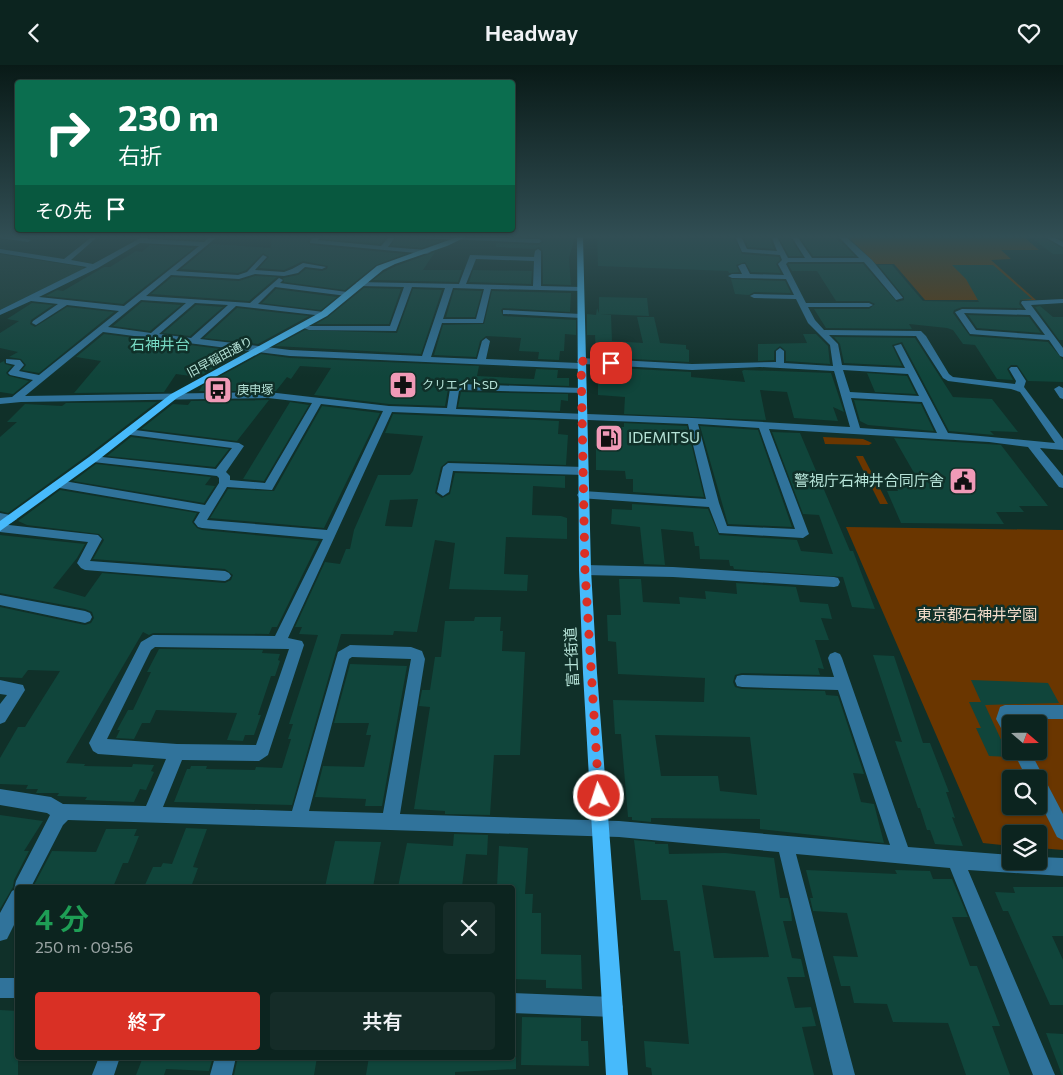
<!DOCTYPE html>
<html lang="ja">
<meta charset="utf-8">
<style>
body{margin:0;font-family:Commissioner,"Noto Sans JP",sans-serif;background:#152c28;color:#f1f3f6;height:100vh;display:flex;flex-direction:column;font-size:19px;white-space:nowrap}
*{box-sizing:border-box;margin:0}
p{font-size:16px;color:#9aa4a4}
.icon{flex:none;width:28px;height:28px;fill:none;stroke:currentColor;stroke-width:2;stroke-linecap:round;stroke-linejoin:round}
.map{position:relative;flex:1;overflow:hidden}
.sheet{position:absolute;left:15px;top:820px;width:500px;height:175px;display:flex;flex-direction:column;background:#0c241f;border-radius:5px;box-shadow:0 1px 4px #0004,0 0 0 1px #2c413d}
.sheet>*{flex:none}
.hud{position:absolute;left:15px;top:15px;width:500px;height:152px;border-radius:5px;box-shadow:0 1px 4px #0004,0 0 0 1px #2c413d;background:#0b6e4f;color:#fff;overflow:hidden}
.needle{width:32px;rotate:110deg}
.controls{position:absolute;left:1002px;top:650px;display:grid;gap:10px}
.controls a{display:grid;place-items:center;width:45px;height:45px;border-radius:5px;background:#0c241f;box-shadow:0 1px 4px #0004,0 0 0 1px #2c413d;font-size:25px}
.pin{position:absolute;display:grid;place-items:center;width:42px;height:42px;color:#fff;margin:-21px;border-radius:10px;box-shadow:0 2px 8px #0006}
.me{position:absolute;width:55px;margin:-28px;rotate:356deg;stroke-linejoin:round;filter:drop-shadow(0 0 4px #0008)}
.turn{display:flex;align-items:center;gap:18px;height:105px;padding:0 20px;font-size:22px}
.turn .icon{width:65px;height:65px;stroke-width:2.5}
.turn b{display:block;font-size:35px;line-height:42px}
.then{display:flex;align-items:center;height:48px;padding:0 20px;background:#0003;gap:10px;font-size:19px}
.round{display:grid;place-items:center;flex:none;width:52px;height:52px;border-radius:5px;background:#152c28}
.headline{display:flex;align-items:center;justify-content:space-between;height:85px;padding:0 20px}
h1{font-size:30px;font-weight:600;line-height:38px;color:#1e9e55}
.action{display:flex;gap:10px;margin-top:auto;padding:10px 20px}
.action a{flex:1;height:58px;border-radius:5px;background:#d93025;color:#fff;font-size:20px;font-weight:600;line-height:58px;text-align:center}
.action a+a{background:#152c28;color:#f1f3f6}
header{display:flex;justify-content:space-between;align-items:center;height:65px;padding:0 20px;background:#0c241f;font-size:22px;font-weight:600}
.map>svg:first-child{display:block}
.built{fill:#1a3f38}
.green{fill:#6a3600;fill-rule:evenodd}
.building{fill:#10453b;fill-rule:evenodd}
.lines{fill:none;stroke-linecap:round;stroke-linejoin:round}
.minor{fill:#30739b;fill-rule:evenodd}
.major{fill:#47bafb;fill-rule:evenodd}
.route{stroke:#d93025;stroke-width:9;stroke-dasharray:0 16.2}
.labels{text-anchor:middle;stroke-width:5;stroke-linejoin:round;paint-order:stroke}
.far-street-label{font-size:12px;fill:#b6e3d8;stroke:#103029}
.far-poi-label{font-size:12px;fill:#b6e3d8;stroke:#103029;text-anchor:start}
.far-quarter-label{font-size:15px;fill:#78dac4;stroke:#103029}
.poi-label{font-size:15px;fill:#b6e3d8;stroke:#103029;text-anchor:start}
.park-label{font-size:15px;fill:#f4ddcc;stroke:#103029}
.street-label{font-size:15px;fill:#b6e3d8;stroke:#103029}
</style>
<header><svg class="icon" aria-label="back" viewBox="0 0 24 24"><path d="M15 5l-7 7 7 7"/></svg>Headway<svg class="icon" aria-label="heart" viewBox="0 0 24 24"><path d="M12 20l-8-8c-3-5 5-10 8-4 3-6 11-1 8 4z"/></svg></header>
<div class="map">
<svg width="1063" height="1010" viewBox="0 0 1063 1010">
<rect width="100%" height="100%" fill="#103029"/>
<path class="built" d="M0,189l83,13 1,2 -84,41z"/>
<path class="green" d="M847,171l177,1 15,13h-38l10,9 -20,1 45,40h-111l-31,-36h-18z
M823,372l40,2 9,4 -3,2 -44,-1z
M856,391h7l25,48h-8z
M846,462l217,3v320l-24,-2v-14h-28v12l-28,-3zM1011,659h28v27h-28zM1011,714h28v27h-28z"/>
<path class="building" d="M155,171h53l-5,4 -48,-2z
M272,171h41l-5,5 2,4 95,9 -29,11 -31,25 -61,-8 -1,-4 15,-3 8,-6 16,2 5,-2 1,-3 -25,-5 -19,9 -25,-2 10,-11 -6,-4 -17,17 -8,3 -57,-4 31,-25 59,4z
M324,171h64l-8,8 -58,-5z
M398,171h16l5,4 22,1 -19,7 -31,-3z
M496,171h79l-6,22 2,27 -28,-1v-33l-4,-4 -5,2 -38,-2v-4l43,2 5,-3 -4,-5z
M597,171l124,3 -1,-3h13l9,18 37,3 1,3 -4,4 5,9 -30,-1 -6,-10 -9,3 3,7 -10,1 -1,-2 -130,-5z
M743,171h31l-4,3 4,10 -26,-2z
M778,171h11l13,20h-13z
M799,171l37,1 3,5h2l14,14h-42z
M1029,171h12l22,13v5h-10z
M150,180l44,3 -71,56 -77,-8 11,-6 6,1 41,-24h6l26,-16 6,1z
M435,187l-12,18h39l-4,12 -85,-2 11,-8 12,-6z
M788,199h75l34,38 7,-2v-3l-26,-32h14l31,36 56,1 -13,-23 -14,-14h41l39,34 -12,1 -1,4 3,4 -60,-1 -8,3 -1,3 17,23 78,6 15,18v22l-35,-1 -11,-16h-6l-4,4 6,11 -16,-1 -22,-34 -12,-1 -10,-14 -6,-2 -38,-4 3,5 -86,-1 -12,-19h55l6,-5 -6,-3h-33l-19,-30h-25z
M473,205l59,1 -1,13 -62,-2z
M255,211l22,1 -28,24 -98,-7 21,-17 67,4z
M731,214l54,2 6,12 -37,-1 -5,3 -14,-1z
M364,223l37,1 -12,35h-73l12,-7z
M276,224l61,8 -16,13 -59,-7z
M413,224l29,1 -21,64 -146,-8 30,-16 92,3z
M454,225l28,1 -7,26h-29z
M492,226l79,2 -1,19 -67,-4 -2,2 2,6 73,4v15l-11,-1 -1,17h-4l-1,9 -21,-1 1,-7 -20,-1 2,-13 -35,-2 -6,5 -4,16 -42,-2 9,-30 41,-1z
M599,232l48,1 2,18 -49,-2 11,1 1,26 31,2 -6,-26h17l6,26 26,2v4l3,1v12l-93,-5 -1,-22h-8v-21l9,1 1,-7 2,5z
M142,237l39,3 -31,26 -37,-5z
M32,238l21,2 -22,15 -1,4 5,3 32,-20 47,5 -75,61 -17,-3 4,-5 -5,-6 -12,-2 9,-5 -18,-4v-15l19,-12 -12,-2z
M196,240l27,2 -33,29 -27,-3z
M1040,241l13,11h10v23h-4l-24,-33z
M237,243l72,8 -51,28 -54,-6z
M968,250l61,2 12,16 -64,-5z
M104,269l140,18 -46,25 -22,-3 -12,18 -90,1 27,-32 -25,-4z
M803,269h13l12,12 2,18 -44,-3v-10l-6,-5 -6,5v9l-16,1v-17l49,-1z
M834,272l81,1 38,59 39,2 26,33 -28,-1 4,4 -45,-4 -47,-89 -10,3 10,21 -58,-3 -4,-19z
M261,289l29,4 189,8 -2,10 57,3 2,-10 22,1 -1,8h12v8l-109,-4 -12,7 -3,17 -56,-2 -75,-9 17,-27 -31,-2 -9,13 -4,-2 -11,14h-77l3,-5z
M4,296l1,3 7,2 -6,7 3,3 20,5 -16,13 -13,-2v-29z
M598,302l93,5v5l54,5 -3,-11 2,-1 87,3 13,39 -11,-5 5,14 -44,-3 -7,-26 -27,-2 6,30 -142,-6 1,-17 -27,-2z
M867,308l40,3 9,18 -41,-2z
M461,327l107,2v7l-7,-1 -1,11 -102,-4z
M269,335l-32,41 -96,-12 32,-25 15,1 3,-4z
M854,335l67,4 13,27 -66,-6 -8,-4z
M157,337l-69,53 -80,58 -8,-2v-74l17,-15h-10l18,-18 37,2 4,-3z
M290,337l19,3 -45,76 -21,-2z
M322,341l58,7 -56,115 -114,-10 18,-29 46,2z
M393,349l166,7 -1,13 10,1 -2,30 -118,-4 -7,6 -6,26 7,5 8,-4 5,-21 110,3v12l-32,-2 -1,29 29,1 6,2v21l-61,-2 -2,37 24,1 -1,16 -78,-2 6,-46 -20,-3 -18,92 -23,-1 -1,4 -52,-1 -49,171 -118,-3 13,-33h3l1,-3h16l-1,3 49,1 1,-3 26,1 9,-29h-3l5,-15h-4l29,-89 -19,-1 3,-7h-7l30,-65 15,2 6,-15h4l4,-19 24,-55h32l3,-4 10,-35 -38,-3zM418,434l-6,28 -27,-1 5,-26z
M624,358l63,3 17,71 -71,-5v-13h-7l-1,-8 -29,-1v-43h28z
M700,361l58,4 34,97 -64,-3z
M772,367l28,1 50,118h3l22,58 -23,-2 -9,-30 -109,-8 -1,-3h-3l-1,-6 -29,-1 -1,-13h-4l-2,-14 -32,-3 4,36 -21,-1 -4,-37 -29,-3 1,-15 20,1v-6l76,5 11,26 78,5 4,11 32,3 -14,-39 -16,-1z
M131,372l98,12 -14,18 -108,-11z
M894,373l107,7 47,61h-29l5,6h-28l8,12 -103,-1 -14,-32h11l-3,-5h13l-4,-9 13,1z
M96,399l115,13 -6,8 10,1 -11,17 -131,-22z
M60,425l137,23 -5,9 5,6 5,2 117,11 -42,86h-5l-3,7 -116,-1 -4,2 -6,-3 -77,131 19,1 -1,2 48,1 1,-3 21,1 -3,6 3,1 -8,18 -6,-1 -6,13 -49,-2 2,-3 -30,-1 2,-3h-23l2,-4h-12l2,-4 -28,-1v-26l18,-31h7l3,-5 32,-51 -32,-1 -6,8 -22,-1v-70l85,18 6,-2 3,-5 -2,-6 -7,-3 -85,-16v-58l85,9 -8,14 -24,30 32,9 17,-24 123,10 6,-3 2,-5 -8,-6 -132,-10 11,-19 -5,-6 -72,-9 -9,-4z
M619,514h22l2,23 37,2 -1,-7 27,2 -1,-8 32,3 -1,-11 60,4 4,15 28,2 4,15 -11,-1 8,22h-14l9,29 -6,-1 2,7 -78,-2 -7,2 -2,7 2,5 7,2 83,2 1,4 12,1 26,78 -11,-1 8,29 13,2 10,39 -124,-14v-10l-109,-1v4l-19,-2v-3h-4l-7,-83h-6l-2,-34 91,2 1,-24 -87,-4 -2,-32 -8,-1 -1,-26h14zM655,670l95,2 7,58 -37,-4 -2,-15h-57z
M475,552h26l-1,14h3l-1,20 23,1 -5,103h-26l-4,60 -45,-1v-3l-31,-2 16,-102 -11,-1 3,-16h8l5,-33h6l4,-36h29z
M159,584l104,1 -1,3 18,1 -2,6 2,1 -5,15h-4l-13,39h3l-7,20h-9l-2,6 -16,-1 10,-27 -81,-3 -6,13h-8l-8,16 -18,-1 4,-8h-3l11,-20h5l18,-38h-4z
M873,590l21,1 29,87h7l19,49h-3l9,26 -3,-1 11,29 -28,-2 -5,-14h-3l-7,-22h-2l-23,-67 7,1z
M350,599l57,2 -25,140h-17l1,-7 -51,-2 8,-31 41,1 7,-32h-5l3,-12h-35z
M971,615l77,3 11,20 -74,2 24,52 -20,-1 -13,-28h5l-12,-26h12z
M0,750l43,6 -19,30h5l-15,29 -1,7 -13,22z
M186,763l21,1 -14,38 5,1 -7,19h-47l9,-20h8l2,-4 9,1z
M106,764h31l-3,7h5l-11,27h-5l-10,24h-80l19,-36 44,1z
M454,769l34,1 -1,20 -21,-1 -4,33h-64l9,-44 46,3z
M634,775l21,2v2h13l1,10 56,-1 49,5 6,40h8l3,12 1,11h-9l9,37 9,1 4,18h-18l8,31 16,-1 5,19 -14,1 12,48h-162l-1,-7 -5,-1 -2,-26 45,3 -9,-93h-6l-7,-51h-26zM702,820l53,6 14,66 -55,1z
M335,776l46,1 -8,45h-48z
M499,781l29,2 -3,46h8l-1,19h9v41l40,1 1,34 -36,-1v-8l-34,-1v-92h-15z
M806,805l91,4 -2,-4 35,1 3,8h19l16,38h-16l18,49h7l23,60h-8l18,49h-44l-18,-52 -55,-1 -6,-18 -33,-1 -4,-17h-9l-8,-30 25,1 -11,-44 -34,-2 -3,-13h3z
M1013,822h50v49h-11l11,24v45h-13l-42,-94h-5l-8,-19 20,1z
M0,945l18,1v64h-18z
M522,952l59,1v23h7l1,25 -68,-1z
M1046,968l17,1v41h-1z
M143,992h70l-4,14 -43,-2 -2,6h-28z
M238,992h79l-3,18h-80z
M369,992h147v12l-61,3v3h-89z"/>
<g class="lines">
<path class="minor" d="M0,171h12l19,4 -3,2 -28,-4z
M93,171l2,1v2l-24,21 22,4 51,-28h7l-4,3 57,3 7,-6h7l-42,35 62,4 9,-3 16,-17 4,2 -12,13 29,2 8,-3 11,-6 23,4 -4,2 -17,-2 -7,6 -14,3 -29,-2 -16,5 -68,-4 -25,21 104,7 29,-25 4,2 -3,3 67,9 4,2 -4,2 -72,-9 -17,17 66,8 4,2 -4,2 -88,-10 -36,33 90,11 132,6 23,-68 -33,-1 -16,44 -87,-1 -10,-4 4,-2 7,2h80l14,-39 -44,-1 -4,-2 1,-2 102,2 11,-29 64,2 1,-6 3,-2 3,2v35l40,1h3v4l-93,-2 -8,34h-41l-11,34 46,2 5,-18 4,-3 4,3 -4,18 93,4 -2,-2 4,-3 111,6 84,-2v-11l4,-3 4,3v12l49,3 -3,-21 -22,-22 -12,-24 -42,-1 -4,-2 4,-2 40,1 -8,-16 -54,-1 -4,-2 4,-2h10l-4,-8 4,-2h3l5,10 34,1 -6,-11 4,-4 -2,-5 -38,-3 -7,-16h6l6,13 30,2 -5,-13 5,-1 11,21h17l-14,-22h6l15,22h47l-21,-22h7l27,24 31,38 -7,2 -32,-38h-76l-2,2 20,39h63l4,2 -4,2h-61l7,13 9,10 97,1 5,5 23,38 4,3 62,7 1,-3 -7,-12 2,-2h6l9,14 -2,6 39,52v11l-23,-2 23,28v12l-4,-1 -31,-40 -39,-5 -220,-13 40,105 -6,4 -84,-5 -10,-26 -130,-9 -2,-3 2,-3 4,-1 123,8 -18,-75 -296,-12 -104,226 14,3 2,4 -36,110 -9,6 -77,-1 -19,47 129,4 46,-159 12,-7 61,2 11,4 3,8 -25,155 219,7 271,24 -52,-155 -96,-3 -5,-1 -2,-5 2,-5 5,-1 92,2 -6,-19 2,-4 5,-2 5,2 2,4 66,189 103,8v6h28v-4l24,1v18l-95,-6 87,205h-22l-83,-207 -154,-14 59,221h-22l-54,-223 -160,-15 -551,-17 -5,5 -32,62h-13v30l-11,22 -7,2v-28l12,-22 2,-1 2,-9 34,-66 -3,-2 -47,-8v-16l51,8 12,7 83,2 20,-47 -68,-5 -5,-3 -4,-8 52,-101 12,-7 122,1 48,-97 -121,-11 -4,-1 -4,-5 6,-10 -146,-25 -2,-3 6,-4 147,25 14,-22v-5l-2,-2 -124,-14 -5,-3 5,-3 123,13 16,-21 -109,-14 -1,-2 5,-3 112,14 5,3 -18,26 4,4v4l35,3 47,-80 -44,-5 -247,4 -21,2v-6l12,-1 21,-17 -23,-5 -2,-2 7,-8 -9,-2v-4l14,1 4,5 -5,6 20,4 80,-64 -52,-6 -31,20 -4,-2 1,-2 25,-17 -27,-3 -31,14v-5l87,-43 -87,-14v-4l64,10zM140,178l59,3 -75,60 -85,-9 59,-29zM476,194l58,2 -1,25 -67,-2zM453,223l31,1 -8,30h-33zM141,235l45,3 -35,30 -43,-6zM195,238l33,2 -37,33 -32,-4zM103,267l187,24 291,13 4,-3 -2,-2 109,6 68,-3 74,4 16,56 -158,-9 -236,-9 3,-18 2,-1 124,3 2,-2 -5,-3 -122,-4 -10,5 -3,19 -58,-2 -121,-14 -243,4zM829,270l87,1 27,42 5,3 63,8 9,3 35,51 -107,-10 -47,-89 -7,2 11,22 -63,-3 -4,-21zM843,305l65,4 11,22 -69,-4zM851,333l71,4 15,31 -77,-5zM321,339l62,7 -56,119 -120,-10 20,-33 45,3zM698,359l61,4 36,101 -68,-3 -8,-23zM155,582l134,2 -33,96 -79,-1 -70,-5 44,-89zM352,592l59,2 -28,154 -74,-2 40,-152z
M315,171h7l-4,4 63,6 9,-10h6l-8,11 39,3 4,2 -4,2 -117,-11v-2z
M416,171l123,3 3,2 -3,2 -120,-5z
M1043,171h8l12,6v5z
M1063,234v4l-32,2 32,43v9l-3,-1 -11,-16 -79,-6 -15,-22 7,-3 64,1 -5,-7 1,-2zM964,248l66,2 15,20 -69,-5z
M503,245l78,4 4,2 -4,2 -75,-4h-3z
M1059,321l4,2v11l-3,-1 -6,-9z
M448,398l136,4 5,4 -5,4 -131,-4 -4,21 -6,4 -6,-4 6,-25z
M0,448l15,3 2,3 -6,4 -11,-2z
M0,459l98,11 4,4 -12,22 135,10 4,2 2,3 -2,3 -4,2 -140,-11 -4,-2 -4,-5 11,-21 -88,-10z
M585,500l88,2 161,10 4,1 2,4 -2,4 -4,1 -161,-10 -88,-2 -4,-2 -2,-3 2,-3z
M0,530l85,16 5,2 2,4 -2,4 -5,2 -85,-18z
M0,615l23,5 2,5 -20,32 -5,2v-20l7,-9 -7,-1z
M1005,640h58v14h-51l3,5h-4v15l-5,-2 -10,-18 4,-12z
M1013,686h17l33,63v26l-6,-3 -18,-36v-22h-12z
M0,913h18v20h-18z
M512,928l101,4 7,3 3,7 -3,7 -7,3 -101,-4z
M99,992h21l-6,18h-22z
M215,992h21l-4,18h-22z"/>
<path class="major" d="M460,171h8l-21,10 -52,18 -12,6 -56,46 -150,82 -80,63 -97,70v-10l89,-64 82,-63 150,-82 56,-46z
M577,171h6l8,334 6,103 31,402h-22l-23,-402 -4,-103z"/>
</g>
<linearGradient id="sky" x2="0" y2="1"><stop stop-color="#091a17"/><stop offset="0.55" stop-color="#314e54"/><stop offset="1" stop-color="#314e54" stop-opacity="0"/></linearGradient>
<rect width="1063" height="312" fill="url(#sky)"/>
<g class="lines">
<path class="route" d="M599,731l-14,-225 -4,-210 30,2"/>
</g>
<defs>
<symbol id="pharmacy-square" viewBox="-11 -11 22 22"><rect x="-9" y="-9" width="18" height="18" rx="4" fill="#f09ab7" stroke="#103029"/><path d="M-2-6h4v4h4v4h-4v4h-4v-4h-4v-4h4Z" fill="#111"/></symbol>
<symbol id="bus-square" viewBox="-11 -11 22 22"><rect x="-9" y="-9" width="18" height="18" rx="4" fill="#f09ab7" stroke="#103029"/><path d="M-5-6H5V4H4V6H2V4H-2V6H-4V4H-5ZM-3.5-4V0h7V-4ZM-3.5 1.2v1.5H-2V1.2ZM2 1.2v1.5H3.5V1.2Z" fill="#111"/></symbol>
<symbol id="fuel-square" viewBox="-11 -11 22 22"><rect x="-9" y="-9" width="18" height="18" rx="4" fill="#f09ab7" stroke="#103029"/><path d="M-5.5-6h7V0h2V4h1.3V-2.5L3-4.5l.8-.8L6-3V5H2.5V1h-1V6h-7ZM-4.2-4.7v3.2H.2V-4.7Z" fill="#111"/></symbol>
<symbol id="civic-square" viewBox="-11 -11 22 22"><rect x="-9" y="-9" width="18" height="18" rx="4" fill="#f09ab7" stroke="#103029"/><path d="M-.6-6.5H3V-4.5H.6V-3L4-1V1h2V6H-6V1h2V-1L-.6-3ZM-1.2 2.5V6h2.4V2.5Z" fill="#111"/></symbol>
</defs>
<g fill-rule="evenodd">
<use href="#pharmacy-square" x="387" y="304" width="32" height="32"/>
<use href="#bus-square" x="202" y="309" width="32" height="32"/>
<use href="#fuel-square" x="593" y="357" width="32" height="32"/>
<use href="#civic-square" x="947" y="400" width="32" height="32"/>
</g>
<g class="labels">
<g class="far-street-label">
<text transform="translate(220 292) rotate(-28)" y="4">旧早稲田通り</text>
</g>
<g class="far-poi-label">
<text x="422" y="324">クリエイトSD</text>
<text x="237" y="329">庚申塚</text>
</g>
<g class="far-quarter-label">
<text x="160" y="285">石神井台</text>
</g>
<g class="poi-label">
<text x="628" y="378">IDEMITSU</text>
<text x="944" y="421" text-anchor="end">警視庁石神井合同庁舎</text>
</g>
<g class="park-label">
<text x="977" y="555">東京都石神井学園</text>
</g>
<g class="street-label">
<text transform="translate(572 592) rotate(-93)" y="5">富士街道</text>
</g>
</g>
</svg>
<div class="controls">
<a><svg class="needle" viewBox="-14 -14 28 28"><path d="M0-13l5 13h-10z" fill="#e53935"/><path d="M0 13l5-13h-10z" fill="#9aa4a4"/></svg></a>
<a><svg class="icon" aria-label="search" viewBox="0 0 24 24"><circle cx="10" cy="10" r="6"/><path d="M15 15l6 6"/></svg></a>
<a><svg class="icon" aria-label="layers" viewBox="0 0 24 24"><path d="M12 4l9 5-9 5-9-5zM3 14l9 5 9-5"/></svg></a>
</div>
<div class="pin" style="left:611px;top:298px;background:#d93025"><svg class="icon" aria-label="arrive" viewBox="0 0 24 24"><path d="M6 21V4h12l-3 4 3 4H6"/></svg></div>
<svg class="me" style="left:599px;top:731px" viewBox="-20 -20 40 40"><circle r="17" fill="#d93025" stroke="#fff" stroke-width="3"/><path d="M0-11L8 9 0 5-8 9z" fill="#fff"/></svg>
<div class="hud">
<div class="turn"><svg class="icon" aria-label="right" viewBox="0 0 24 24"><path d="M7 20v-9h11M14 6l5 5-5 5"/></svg><div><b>230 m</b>右折</div></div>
<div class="then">その先<svg class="icon" aria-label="arrive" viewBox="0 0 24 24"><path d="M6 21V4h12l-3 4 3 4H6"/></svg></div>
</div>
<section class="sheet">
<div class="headline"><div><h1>4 分</h1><p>250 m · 09:56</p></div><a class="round"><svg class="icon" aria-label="close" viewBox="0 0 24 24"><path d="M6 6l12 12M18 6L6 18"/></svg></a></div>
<div class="action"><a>終了</a><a>共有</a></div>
</section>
</div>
